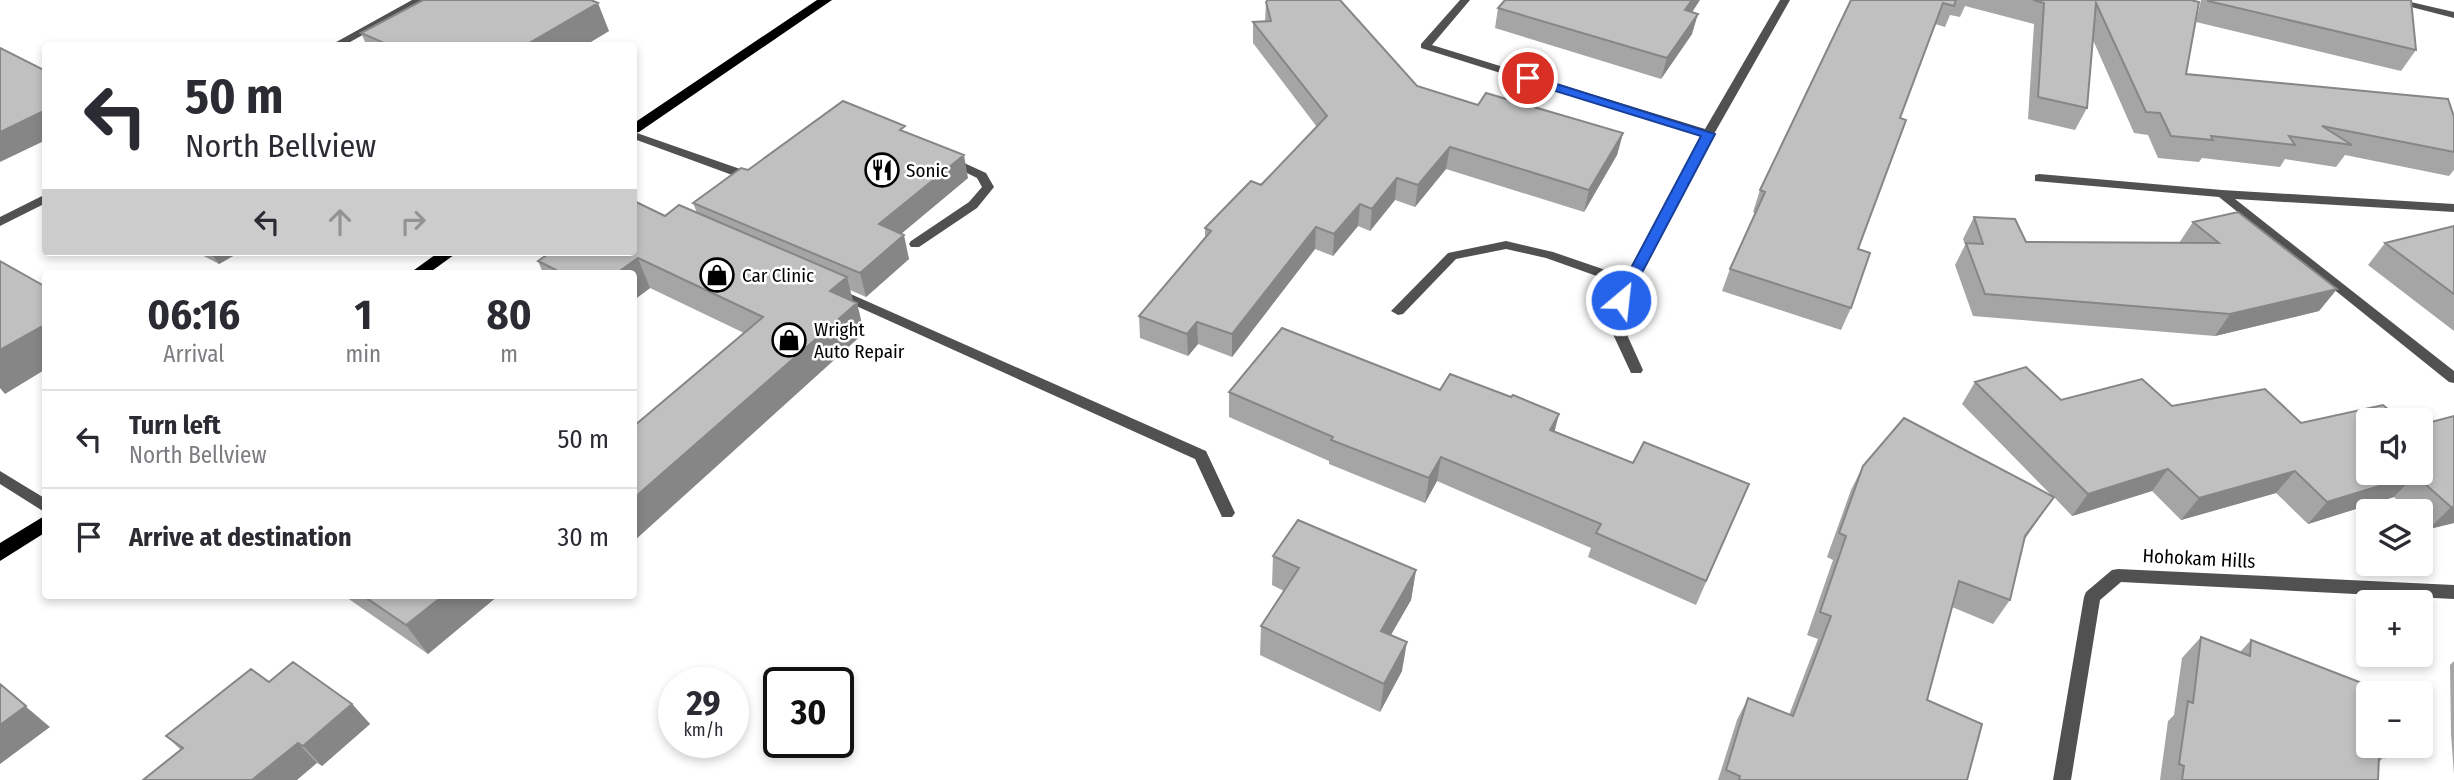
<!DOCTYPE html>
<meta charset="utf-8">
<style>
body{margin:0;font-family:"Fira Sans Condensed",sans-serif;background:#f7f7f7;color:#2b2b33;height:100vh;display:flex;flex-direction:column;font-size:26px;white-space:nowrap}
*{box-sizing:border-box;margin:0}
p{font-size:23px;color:#7c7c81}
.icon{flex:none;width:38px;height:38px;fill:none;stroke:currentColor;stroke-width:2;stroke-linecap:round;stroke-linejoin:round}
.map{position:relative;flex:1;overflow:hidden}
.sheet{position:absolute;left:42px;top:270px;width:595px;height:329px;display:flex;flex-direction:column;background:#fff;border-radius:7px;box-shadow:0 4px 10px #0003}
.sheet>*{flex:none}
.hud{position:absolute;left:42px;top:42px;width:595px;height:214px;border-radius:7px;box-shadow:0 4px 10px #0003;background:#fff;color:#2b2b33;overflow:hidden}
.buttons{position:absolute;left:2356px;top:408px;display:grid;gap:14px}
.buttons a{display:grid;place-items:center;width:77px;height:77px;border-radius:7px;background:#fff;box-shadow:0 4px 10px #0003;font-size:35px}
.speed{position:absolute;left:658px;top:667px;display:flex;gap:14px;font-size:35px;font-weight:700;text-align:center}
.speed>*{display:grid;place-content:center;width:91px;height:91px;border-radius:50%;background:#fff;box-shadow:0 4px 10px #0003;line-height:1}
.speed small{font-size:18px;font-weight:400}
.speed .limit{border:4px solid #111;border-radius:10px;background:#fff;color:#111}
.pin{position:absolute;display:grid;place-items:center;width:60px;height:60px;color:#fff;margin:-30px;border:4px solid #fff;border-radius:50%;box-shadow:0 2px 7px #0007}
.me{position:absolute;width:77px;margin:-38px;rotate:28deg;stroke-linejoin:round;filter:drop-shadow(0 0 5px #0008)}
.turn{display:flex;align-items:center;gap:24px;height:147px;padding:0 28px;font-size:32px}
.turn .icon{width:91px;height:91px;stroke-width:2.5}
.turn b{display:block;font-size:49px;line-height:60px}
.lanes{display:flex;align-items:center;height:66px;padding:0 28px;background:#0003;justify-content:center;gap:35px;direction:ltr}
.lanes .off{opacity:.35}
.eta{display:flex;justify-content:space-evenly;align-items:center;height:119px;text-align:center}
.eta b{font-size:42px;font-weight:700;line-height:49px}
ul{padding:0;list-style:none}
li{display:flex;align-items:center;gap:21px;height:98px;padding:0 28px;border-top:2px solid #e1e1e2}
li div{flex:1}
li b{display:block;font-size:26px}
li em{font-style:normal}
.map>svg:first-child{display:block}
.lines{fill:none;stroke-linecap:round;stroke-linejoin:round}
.lane{fill:#515151;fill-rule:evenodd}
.street{fill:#515151;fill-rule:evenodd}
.primary{fill:#000;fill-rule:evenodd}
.wall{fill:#a5a5a5}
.shaded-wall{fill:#868686}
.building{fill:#c0c0c0;stroke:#868686;stroke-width:2}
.route{fill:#2563eb;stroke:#184099;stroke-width:2}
.labels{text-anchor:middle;stroke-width:5;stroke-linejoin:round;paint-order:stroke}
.poi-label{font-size:19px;fill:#000;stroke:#fff;text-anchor:start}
.street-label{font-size:19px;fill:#000;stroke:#fff}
</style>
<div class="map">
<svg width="2454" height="780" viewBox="0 0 2454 780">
<rect width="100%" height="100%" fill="#fff"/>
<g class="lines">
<path class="lane" d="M634,132l109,38 2,3 -6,4 -4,-1 -101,-37z
M949,156l37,17 8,14 -17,21 -58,39h-8l-2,-3 2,-3 58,-39 13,-15 -5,-9 -32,-16v-4z
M837,288l369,163 29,62 -3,4h-10l-27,-58 -363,-164 -2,-3z"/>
<path class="street" d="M412,0h13l-82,46h-14z
M1460,0h10l-38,45 273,84 75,-129h10l-76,134 -95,183 24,53 -2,3h-10l-26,-56 17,-32 -76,-27 -40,-9 -50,10 -53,55 -5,1 -7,-4 57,-58 58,-12 47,11 73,25 75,-141 -280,-88v-4z
M2384,0h18l52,12v6z
M2039,174l183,16 232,14v8l-219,-13 219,172v12l-5,-1 -230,-185 -184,-16v-6z
M46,194v9l-46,23v-9z
M0,471l46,28v14l-46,-29z
M2118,569l336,16v14l-333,-17 -21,18 -29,180h-18l31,-183 2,-5 26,-22z"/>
<path class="primary" d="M817,0h15l-193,132 -5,1v-10z
M439,252h19l-29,21h-19z
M46,515v17l-46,29v-18z"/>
</g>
<path class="wall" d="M1851,0h340l-5,74 268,78v18l-5,6 -104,-21 -9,12 -51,-8 -5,8 -78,-9 -3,4 -41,-4 -10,-23 -14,-2 -41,-93 -6,68 -12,22 -47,-11 6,-95 -69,-18 -5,11 -10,-2 -5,12 -10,-3 -35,94 -42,131 -7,59 -10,22 -119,-39 8,-22 25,-56 -2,-1 7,-22z
M2201,0h210l5,50 -15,21 -205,-49z
M1266,2l151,84 61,19 145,28 -6,22 -33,57 -138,-43 -31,38 -20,-7 -25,31 -12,-5 -25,30 -18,-7 -83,108 -34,-13 -10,12 -48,-18 -1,-22 66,-78v-10l56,-43 56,-58 -64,-84v-21l12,-1z
M1498,8l194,4v22l-31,45 -166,-51z
M609,31l-25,15h-217l-6,-13z
M907,133l61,45 -67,56 8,25 -43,38 -16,-7 3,11 4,2 7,30h-120l-94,-45 -16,12v-27h-91l-5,-12 127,-45 32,-3 -4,-10 55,-33z
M1974,217l52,25 153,1 14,-21 144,67 -18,22 -104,25 -242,-20 -18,-51 10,-20 -2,-6z
M2454,226v105l-86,-66 17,-22z
M196,252h44l-21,12z
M1975,382l86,18 111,6 129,17 67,49 86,-56v107l-25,6 -9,-8v-10h-11l-15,-14 -86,27 -32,-31 -95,27 -29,-29 -80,25 -18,-19 -29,42 -15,61 -17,24 -41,-17 -25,93 40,80h-249l19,-60 11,-22 41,17 29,-76 -11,-4 26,-75 -6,-3 24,-67 12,-24 190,31 -91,-93z
M1440,390l115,41 78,32 116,21 -53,121 -108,-48 3,-9 -154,-67 -12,22 -96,-39v-3l-100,-44v-25z
M1273,556l143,14 -5,30 -20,35 11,36 -22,41 -120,-57 1,-29 23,-35 -12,-6z
M343,595h156l-71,59z
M2201,637l39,15 11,-12 133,117 -5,5 -1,18h-218l8,-59 6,-6 8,-57z
M2454,661v114l-3,-41 -1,-69z
M269,682l83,22 18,20 -48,42 -5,-3 -136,-13 -15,-14z"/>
<path class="shaded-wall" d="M1692,0h8l-20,31 5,-21z
M598,3l11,28 -25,15h-60z
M1698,14l-6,20 -31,45 6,-21z
M46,110v30l-46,22v-30z
M1623,133l-6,22 -33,57 5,-22z
M1450,147l-4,22 -31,38 3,-22z
M964,155l4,23 -84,70 -5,-24z
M1397,178l-2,22 -25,31 2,-22z
M1360,204l-2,22 -25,30 1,-22z
M1316,227l-1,22 -83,108v-23z
M904,235l5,24 -43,38 -6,-24z
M210,252h30l-21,12z
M638,258l12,30 -16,12v-27h-17z
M847,277l7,28 3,-2 7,30 -230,208v-43l196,-207z
M2337,289l-18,22 -104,25 15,-22z
M1197,322l1,22 -10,12 -1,-22z
M46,324v45l-41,25 -5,-6v-38z
M1559,414l-6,24 -3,-8z
M1441,457l-4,24 -12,22 4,-25z
M2168,469l-16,22 -80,25 16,-22z
M2295,471l-19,22 -95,27 18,-22z
M2415,475l-21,22 -86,27 19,-22z
M2451,507h3v16l-25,6z
M1416,570l-5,30 -34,59 4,-28z
M444,595h55l-71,59 -22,-29z
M1407,642l-5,29 -22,41 4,-28z
M5,689l45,38 -50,37v-39z
M352,704l18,20 -48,42 -19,-20z
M298,743l19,20 -20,17h-45z"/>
<path class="building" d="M423,0h168l7,3 -74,43h-133l-30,-13z
M1268,0h72l77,86 61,19 8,-12 137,40 -34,57 -139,-43 -32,38 -21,-7 -25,31 -12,-5 -26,30 -18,-7 -84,107 -35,-12 -10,12 -48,-18 72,-85 -6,-3 46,-47 10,4 66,-69 -74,-94 18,-1 -5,-19z
M1505,0h187l-7,10 13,4 -31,44 -169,-50z
M1851,0h105l-2,6 -11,-3 -43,115 6,2 -48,129 12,4 -19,55 -121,-39 35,-77 -5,-2z
M2033,0h158l8,2 -13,72 262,25 6,18v35l-132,-26 30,19 -63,-9 6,9 -84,-9 2,4 -42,-4 -11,-23 -14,-1 -50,-109 -9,105 -49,-11 6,-94z
M2208,0h203l5,50 -208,-49z
M0,48l46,23v39l-46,22z
M843,101l62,25 -5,4 64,25 -85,69 25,11 -44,38 -167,-70 48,-35 7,2z
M634,201l31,15 14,-11 168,72 -17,14 27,12 -223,195v-72l129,-109 -125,-59 -21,15h-55l-24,-12 13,-9h83z
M2238,212l99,77 -107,25 -245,-20 -19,-51 17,1 -9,-27 41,2 11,23 193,1 -26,-21z
M2454,226v68l-69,-51z
M0,261l46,26v37l-46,26z
M1282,328l158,62 10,-16 61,23 2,-2 46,19 -9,16 83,33 11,-21 105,42 -43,97 -110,-48 5,-9 -160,-67 -12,21 -98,-38 2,-3 -104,-45z
M2026,367l35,33 81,-21 30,27 93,-17 36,34 82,-18 18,15h-33v52h52v-47l34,-9v91h-3l-36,-32 -88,27 -32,-31 -96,27 -31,-29 -80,25 -113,-112z
M1904,418l150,79 -29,39 -15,64 -51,-19 -32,119 55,24 -15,56h-228l1,-4 -14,-6 22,-72 45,18 38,-100 -11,-4 26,-76 -7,-3 24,-67z
M1298,520l118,50 -35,61 26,11 -23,42 -123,-58 38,-58 -26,-12z
M362,595h82l-38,30z
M2201,637l49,19 1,-16 134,52v1h-17v53h16v11l-5,-2 -1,25h-196l2,-14 -5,-2 9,-63 5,2z
M293,662l59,42 -49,42 -5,-3 -46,37h-109l40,-32 -17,-12 85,-67 18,13z
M0,684l26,22 -26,19z"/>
<path class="route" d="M1528,75l187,59 -89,169h-10l-2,-3 87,-164 -178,-55v-5z"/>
<defs>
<symbol id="restaurant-ring" viewBox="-11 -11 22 22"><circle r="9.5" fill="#fff" stroke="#000" stroke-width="1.5"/><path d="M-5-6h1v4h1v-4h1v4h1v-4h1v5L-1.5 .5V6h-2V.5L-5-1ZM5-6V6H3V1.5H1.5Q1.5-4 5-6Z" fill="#000"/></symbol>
<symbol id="shop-ring" viewBox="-11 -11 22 22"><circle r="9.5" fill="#fff" stroke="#000" stroke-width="1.5"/><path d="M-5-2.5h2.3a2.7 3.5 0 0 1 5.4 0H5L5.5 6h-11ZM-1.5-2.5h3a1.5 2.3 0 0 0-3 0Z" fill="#000"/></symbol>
</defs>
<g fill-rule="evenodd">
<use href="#restaurant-ring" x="863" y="151" width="38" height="38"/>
<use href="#shop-ring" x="698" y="256" width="38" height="38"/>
<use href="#shop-ring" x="770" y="321" width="38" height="38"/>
</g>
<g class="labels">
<g class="poi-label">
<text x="906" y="177">Sonic</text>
<text x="742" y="282">Car Clinic</text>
<text x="814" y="336">Wright<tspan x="814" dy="22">Auto Repair</tspan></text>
</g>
<g class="street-label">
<text transform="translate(2199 558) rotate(3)" y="7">Hohokam Hills</text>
</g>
</g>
</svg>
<div class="buttons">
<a><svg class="icon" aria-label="sound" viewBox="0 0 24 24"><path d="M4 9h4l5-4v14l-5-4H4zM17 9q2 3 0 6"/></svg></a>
<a><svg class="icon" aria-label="layers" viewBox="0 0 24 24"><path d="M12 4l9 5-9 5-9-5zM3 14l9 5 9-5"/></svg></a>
<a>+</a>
<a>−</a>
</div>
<div class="speed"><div>29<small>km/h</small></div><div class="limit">30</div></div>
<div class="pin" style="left:1528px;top:78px;background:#d93025"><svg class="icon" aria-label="arrive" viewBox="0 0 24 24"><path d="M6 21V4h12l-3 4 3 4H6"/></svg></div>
<svg class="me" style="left:1621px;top:300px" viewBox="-20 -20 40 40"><circle r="17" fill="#2563eb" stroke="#fff" stroke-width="3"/><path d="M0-11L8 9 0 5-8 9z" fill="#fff"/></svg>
<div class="hud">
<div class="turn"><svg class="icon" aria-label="left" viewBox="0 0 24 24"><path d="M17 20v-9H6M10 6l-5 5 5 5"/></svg><div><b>50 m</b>North Bellview</div></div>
<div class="lanes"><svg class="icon" aria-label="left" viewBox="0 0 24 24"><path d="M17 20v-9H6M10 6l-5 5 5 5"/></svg><svg class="icon off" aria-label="ahead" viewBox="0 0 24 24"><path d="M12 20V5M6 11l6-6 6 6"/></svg><svg class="icon off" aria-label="right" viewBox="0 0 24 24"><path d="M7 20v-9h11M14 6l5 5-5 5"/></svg></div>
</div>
<section class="sheet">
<div class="eta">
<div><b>06:16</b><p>Arrival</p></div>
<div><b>1</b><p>min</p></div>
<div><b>80</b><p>m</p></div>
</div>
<ul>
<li><svg class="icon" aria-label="left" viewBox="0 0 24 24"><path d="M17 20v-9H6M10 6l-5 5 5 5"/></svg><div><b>Turn left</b><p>North Bellview</p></div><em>50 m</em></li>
<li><svg class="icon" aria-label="arrive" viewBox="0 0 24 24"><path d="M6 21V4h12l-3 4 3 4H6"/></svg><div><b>Arrive at destination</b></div><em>30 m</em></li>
</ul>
</section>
</div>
